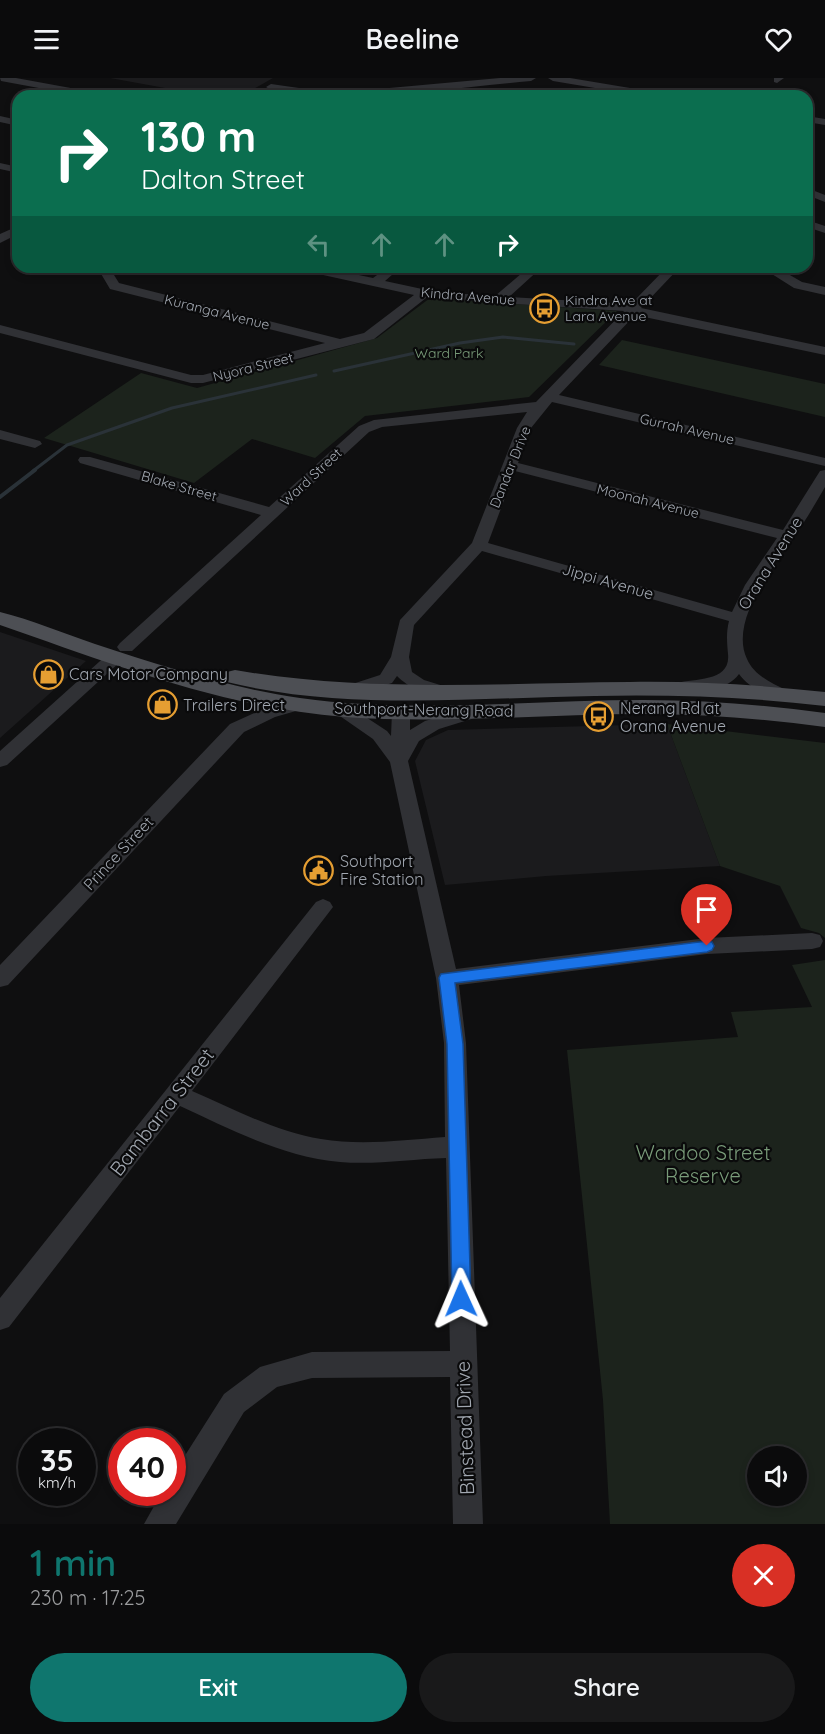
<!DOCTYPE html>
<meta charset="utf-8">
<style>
body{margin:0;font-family:Quicksand,sans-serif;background:#19191a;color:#f1f3f6;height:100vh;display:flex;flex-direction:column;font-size:22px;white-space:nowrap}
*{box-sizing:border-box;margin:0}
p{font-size:20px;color:#9a9b9d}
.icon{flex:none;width:33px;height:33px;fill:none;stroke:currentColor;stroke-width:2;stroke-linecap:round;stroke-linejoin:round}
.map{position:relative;height:1446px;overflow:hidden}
.drawer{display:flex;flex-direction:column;background:#0b0b0c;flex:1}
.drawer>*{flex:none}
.guide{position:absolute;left:12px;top:12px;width:801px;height:183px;border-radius:18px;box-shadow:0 3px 9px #0003,0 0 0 2px #2b2b2d;background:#0b6e4f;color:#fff;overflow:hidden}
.tools{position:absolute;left:747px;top:1368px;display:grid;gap:12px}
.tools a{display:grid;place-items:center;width:60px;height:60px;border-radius:50%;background:#0b0b0c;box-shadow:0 3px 9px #0003,0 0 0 2px #2b2b2d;font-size:30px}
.speed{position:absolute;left:18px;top:1350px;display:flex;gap:12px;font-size:30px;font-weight:700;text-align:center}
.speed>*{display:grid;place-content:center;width:78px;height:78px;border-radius:50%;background:#0b0b0c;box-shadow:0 3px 9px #0003,0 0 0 2px #2b2b2d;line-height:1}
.speed small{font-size:15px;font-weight:400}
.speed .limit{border:9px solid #d22;background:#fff;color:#111}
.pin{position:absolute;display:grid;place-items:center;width:51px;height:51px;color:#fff;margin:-62px -26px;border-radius:50% 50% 50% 0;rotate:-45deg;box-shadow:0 0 6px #0007}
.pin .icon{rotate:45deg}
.me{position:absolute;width:66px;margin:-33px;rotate:359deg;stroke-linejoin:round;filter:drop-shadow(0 0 4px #0008)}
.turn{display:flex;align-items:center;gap:21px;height:126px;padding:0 30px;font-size:27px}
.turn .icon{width:78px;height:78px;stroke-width:2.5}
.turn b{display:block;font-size:42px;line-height:51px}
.lanes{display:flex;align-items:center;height:57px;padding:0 30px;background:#0003;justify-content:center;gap:30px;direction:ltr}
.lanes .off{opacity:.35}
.round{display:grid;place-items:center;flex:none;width:63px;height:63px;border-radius:32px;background:#19191a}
.summary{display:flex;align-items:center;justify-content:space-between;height:102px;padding:0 30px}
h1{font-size:36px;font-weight:600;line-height:45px;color:#0f766e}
.button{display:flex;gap:12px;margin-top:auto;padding:12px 30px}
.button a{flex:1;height:69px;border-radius:36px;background:#0f766e;color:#fff;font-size:24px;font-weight:600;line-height:69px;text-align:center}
.button a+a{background:#19191a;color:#f1f3f6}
header{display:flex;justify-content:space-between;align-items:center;height:78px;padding:0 30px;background:#0b0b0c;font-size:27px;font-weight:600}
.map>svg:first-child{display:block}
.built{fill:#1b1b1d}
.green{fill:#1c231c;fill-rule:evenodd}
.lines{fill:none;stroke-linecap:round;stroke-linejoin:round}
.stream-far1{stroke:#2a3238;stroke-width:3}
.stream{stroke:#2a3238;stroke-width:4}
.minor{fill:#303135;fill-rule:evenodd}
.major{fill:#4d4f54;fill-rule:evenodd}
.route{fill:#1a73e8;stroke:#114b97;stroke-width:1.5}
.labels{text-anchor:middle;stroke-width:4.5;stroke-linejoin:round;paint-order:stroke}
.far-street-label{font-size:14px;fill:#a1a7b0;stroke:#0a0a0b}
.far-poi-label{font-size:14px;fill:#a1a7b0;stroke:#0a0a0b;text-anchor:start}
.far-park-label{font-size:14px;fill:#799b79;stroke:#0a0a0b}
.street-label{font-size:16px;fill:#a1a7b0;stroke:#0a0a0b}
.poi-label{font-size:16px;fill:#a1a7b0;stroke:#0a0a0b;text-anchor:start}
.near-street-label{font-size:20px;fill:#a1a7b0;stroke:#0a0a0b}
.near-park-label{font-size:20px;fill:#799b79;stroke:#0a0a0b}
</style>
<header><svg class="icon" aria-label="menu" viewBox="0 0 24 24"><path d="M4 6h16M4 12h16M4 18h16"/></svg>Beeline<svg class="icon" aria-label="heart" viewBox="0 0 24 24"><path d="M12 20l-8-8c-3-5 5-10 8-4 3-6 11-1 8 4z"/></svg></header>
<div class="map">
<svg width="825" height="1446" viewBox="0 0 825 1446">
<rect width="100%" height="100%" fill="#0f0f10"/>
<path class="built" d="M110,0h163l-32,18h-32z
M0,554l86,29 -86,77z
M667,646l53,142 -174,10 -101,9 -30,-124 11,-21 22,-10z"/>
<path class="green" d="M430,220l187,13 -88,86 -164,19 -50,42 -63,-19 -58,44 -150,-45 97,-65 56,15 180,-50z
M622,262l203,44v33l-226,-52z
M667,646l158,19v195l-6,-5 -18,-5 -21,-42 -60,-20z
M825,882v564h-215l-7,-124 -36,-350 171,-13 -7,-25 81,-5 -20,-42zM796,1378v40h-38v-40z"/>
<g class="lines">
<path class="stream-far1" d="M334,293l126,-28 43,-6 71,7
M33,393l34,-26 105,-37 144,-33"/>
<path class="stream" d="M0,419l35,-27"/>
<path class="minor" d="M0,0h16l82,15 5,3h-21l-81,-15z
M500,0h36l-5,3c-87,8 -173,21 -260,9l-5,-3 5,-3 63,9z
M548,0h22l84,14 10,-2 20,6h-41l-90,-15z
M774,0h10l-7,5 -3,-1z
M0,38l18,4v6l-18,-4z
M807,38l18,3v6l-18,-3z
M0,85l18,4v6l-18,-4z
M807,110l18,7v7l-18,-7z
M807,142l18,6v7l-18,-6z
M18,148v8l-18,9v-9z
M97,189h12l10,16 221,56 24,-6 50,-38 -109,-24 -6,-4h22l52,11 15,-11h13l-16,14 51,11 59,4 34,-29h13l-33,30 122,7 36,-37h13l-39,41 184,39v8l-190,-40 -76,80 266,63v8l-273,-64 -21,26 -13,35 265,67 37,-59 5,-1v17c-10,17 -20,35 -32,51 -20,29 -64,83 -46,121 7,16 24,24 39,31l3,4 -3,4c-16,4 -38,-12 -47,-24 -12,17 -37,16 -56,19l-6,-2 -3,-4 3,-4c18,-5 54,-1 51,-29 -1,-12 -2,-21 1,-33l-247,-70 -68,74 -5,32 3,15 12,8 26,8 3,4 -3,4c-17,4 -41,-8 -53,-20l-5,7 -43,14 -6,-2 -3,-4 3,-4 37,-12 11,-18 9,-37 72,-77 45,-115 10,-16 -145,15 -13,5 -237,219h-12l-3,-4 3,-4 141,-128 -181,-52 -2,-3 2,-3h10l179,50 90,-81 15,-6 162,-18 88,-91 -198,-13 -52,41 -171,44h-12l-191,-50v-8l191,50h12l122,-32 -215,-54zM515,393l262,67 -32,47 -13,27 -244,-69z
M761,189h15l26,15 23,5v8l-31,-7z
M0,352l40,11 2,3 -7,4 -35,-9z
M115,574l6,1 3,4 -3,4 -114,104 -7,2v-16l109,-98z
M297,621l6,2 3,4 -3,4 -28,8 -31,15 -236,253 -8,2v-22l230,-241 33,-15z
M343,626l6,2 38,25 4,5 1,-24 3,-4h12l3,4v18l15,-9 50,-15 6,2 3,4 -3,4 -42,13 -20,12 -11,20 48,208 251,-31 105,-5 8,2 3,6 -3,6 -8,2 -105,5 -248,31 7,58 17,481h-30l-3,-147 -138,1 -35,9 -33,25 -68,112h-32l18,-32h10v-16l52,-82 36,-27 52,-15 138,-1 -4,-193c-35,1 -71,7 -106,4 -57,-5 -108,-32 -160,-56l-171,221 -9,3v-32l316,-396 7,-3 7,3 3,5 -141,184c42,18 84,41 129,48 41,7 83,1 124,-2l-1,-94 -8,-65 -46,-216 -17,-23 -36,-25 -3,-4 3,-4z"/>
<path class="major" d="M0,534c32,8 63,21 95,32 67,22 135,44 205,54 114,16 230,2 344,2 61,0 121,5 181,13v14c-60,-8 -120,-13 -181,-13 -99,0 -199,10 -299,3 -120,-9 -233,-53 -345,-92z
M235,592c131,23 263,13 395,12 65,-1 130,3 195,10v14c-91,-11 -181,-12 -272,-9 -107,3 -221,11 -326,-15l-3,-5 3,-5z"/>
</g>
<path class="route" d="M707,863l5,1 2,4 -2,4 -5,2 -252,31 8,61 8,255 -3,6 -7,3 -6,-3 -3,-6 -5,-255 -8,-66 2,-4z"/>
<defs>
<symbol id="bus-ring" viewBox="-11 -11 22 22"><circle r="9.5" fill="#0a0a0b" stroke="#e59e32" stroke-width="1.5"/><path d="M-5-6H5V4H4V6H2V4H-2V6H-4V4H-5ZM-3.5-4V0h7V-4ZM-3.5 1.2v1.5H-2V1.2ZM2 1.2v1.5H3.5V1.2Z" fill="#e59e32"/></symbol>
<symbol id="shop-ring" viewBox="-11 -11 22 22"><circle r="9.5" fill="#0a0a0b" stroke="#e59e32" stroke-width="1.5"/><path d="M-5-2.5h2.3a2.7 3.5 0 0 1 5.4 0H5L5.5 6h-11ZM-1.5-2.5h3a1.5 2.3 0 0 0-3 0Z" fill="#e59e32"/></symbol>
<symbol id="civic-ring" viewBox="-11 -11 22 22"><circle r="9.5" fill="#0a0a0b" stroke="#e59e32" stroke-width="1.5"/><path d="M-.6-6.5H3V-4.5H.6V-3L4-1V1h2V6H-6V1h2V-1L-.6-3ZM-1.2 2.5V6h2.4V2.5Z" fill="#e59e32"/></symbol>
</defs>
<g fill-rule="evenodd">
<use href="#bus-ring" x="528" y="214" width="33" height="33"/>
<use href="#shop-ring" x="32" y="580" width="33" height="33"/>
<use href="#shop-ring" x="146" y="610" width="33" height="33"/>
<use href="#bus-ring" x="582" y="622" width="33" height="33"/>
<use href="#civic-ring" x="302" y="776" width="33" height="33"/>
</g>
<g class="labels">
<g class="far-street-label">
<text transform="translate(468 218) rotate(5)" y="5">Kindra Avenue</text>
<text transform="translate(217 234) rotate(14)" y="5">Kuranga Avenue</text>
<text transform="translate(253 289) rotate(-14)" y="5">Nyora Street</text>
<text transform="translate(687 351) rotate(13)" y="5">Gurrah Avenue</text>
<text transform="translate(510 389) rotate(-68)" y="5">Dandar Drive</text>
<text transform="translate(311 399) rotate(-43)" y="5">Ward Street</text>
<text transform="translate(179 408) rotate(16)" y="5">Blake Street</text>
<text transform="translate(648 423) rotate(14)" y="5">Moonah Avenue</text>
</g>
<g class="far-poi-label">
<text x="565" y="227">Kindra Ave at<tspan x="565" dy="16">Lara Avenue</tspan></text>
</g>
<g class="far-park-label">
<text x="449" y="280">Ward Park</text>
</g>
<g class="street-label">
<text transform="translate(770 485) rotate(-58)" y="6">Orana Avenue</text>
<text transform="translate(608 503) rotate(16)" y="6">Jippi Avenue</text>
<text transform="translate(424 631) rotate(1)" y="6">Southport-Nerang Road</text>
<text transform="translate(118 775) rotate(-47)" y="6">Prince Street</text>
</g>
<g class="poi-label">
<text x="69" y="602">Cars Motor Company</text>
<text x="183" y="633">Trailers Direct</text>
<text x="620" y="636">Nerang Rd at<tspan x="620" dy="18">Orana Avenue</tspan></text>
<text x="340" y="789">Southport<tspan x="340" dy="18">Fire Station</tspan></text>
</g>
<g class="near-street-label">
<text transform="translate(162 1034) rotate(-52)" y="7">Bambarra Street</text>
<text transform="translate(465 1350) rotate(-92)" y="7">Binstead Drive</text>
</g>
<g class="near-park-label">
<text x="703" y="1082">Wardoo Street<tspan x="703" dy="23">Reserve</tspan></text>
</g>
</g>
</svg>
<div class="tools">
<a><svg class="icon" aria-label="sound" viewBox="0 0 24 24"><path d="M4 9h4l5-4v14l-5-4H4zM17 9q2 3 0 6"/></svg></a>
</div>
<div class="speed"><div>35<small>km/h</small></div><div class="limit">40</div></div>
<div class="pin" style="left:707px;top:868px;background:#d93025"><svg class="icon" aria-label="arrive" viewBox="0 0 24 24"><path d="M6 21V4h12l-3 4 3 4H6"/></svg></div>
<svg class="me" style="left:461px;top:1221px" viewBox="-20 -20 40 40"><path d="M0-17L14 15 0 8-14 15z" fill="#1a73e8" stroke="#fff" stroke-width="4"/></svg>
<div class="guide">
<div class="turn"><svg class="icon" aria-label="right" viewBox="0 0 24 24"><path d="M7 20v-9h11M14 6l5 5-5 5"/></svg><div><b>130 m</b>Dalton Street</div></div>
<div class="lanes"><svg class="icon off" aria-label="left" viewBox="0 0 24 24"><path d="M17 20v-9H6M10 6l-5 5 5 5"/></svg><svg class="icon off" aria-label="ahead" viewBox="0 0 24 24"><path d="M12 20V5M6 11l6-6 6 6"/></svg><svg class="icon off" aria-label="ahead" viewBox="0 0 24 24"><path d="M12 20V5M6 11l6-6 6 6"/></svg><svg class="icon" aria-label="right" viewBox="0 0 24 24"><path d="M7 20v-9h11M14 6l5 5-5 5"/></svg></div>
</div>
</div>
<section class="drawer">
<div class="summary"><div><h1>1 min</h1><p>230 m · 17:25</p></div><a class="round" style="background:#d93025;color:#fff"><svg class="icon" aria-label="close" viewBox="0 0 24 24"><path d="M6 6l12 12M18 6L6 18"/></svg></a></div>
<div class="button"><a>Exit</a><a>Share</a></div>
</section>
